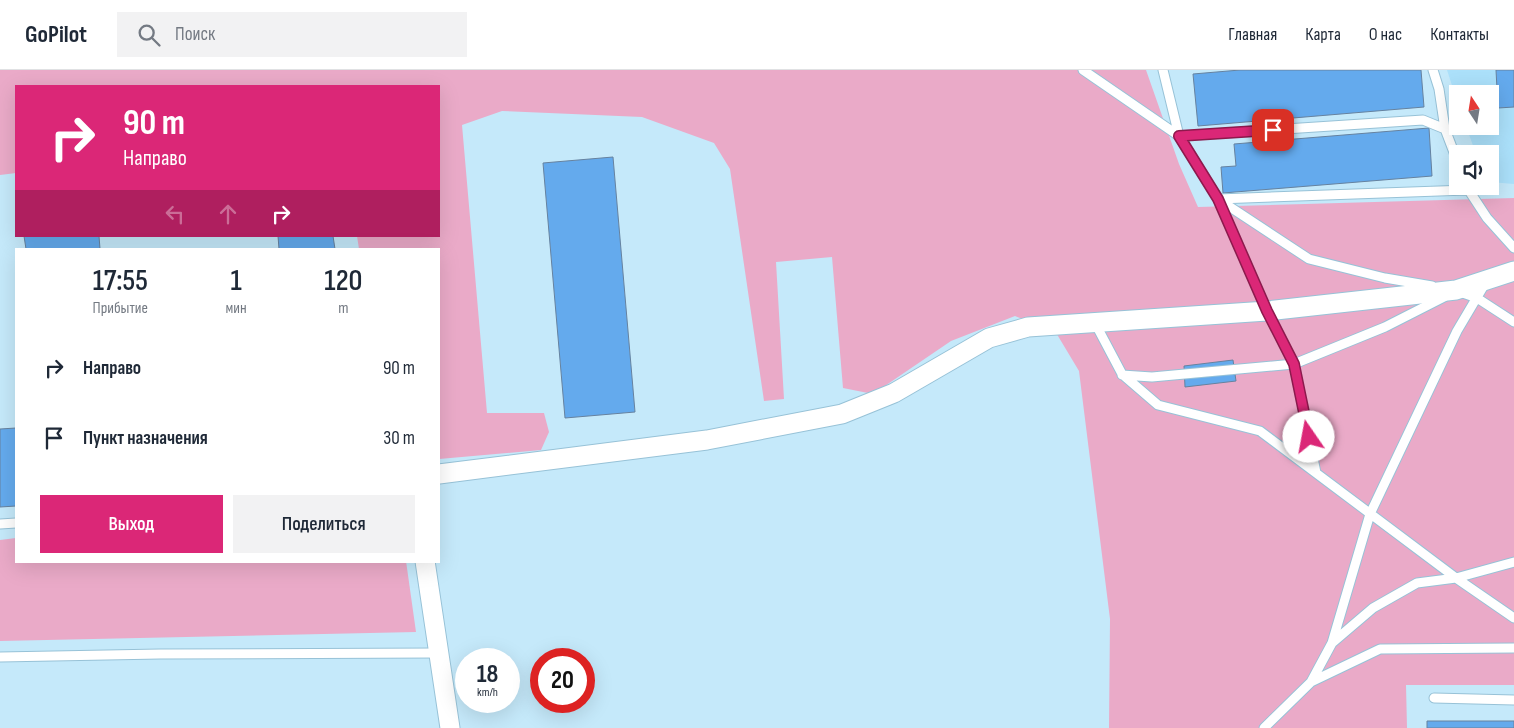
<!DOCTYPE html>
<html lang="ru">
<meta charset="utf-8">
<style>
body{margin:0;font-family:"Sofia Sans Condensed",sans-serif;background:#f2f2f3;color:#1f2937;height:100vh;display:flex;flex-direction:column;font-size:19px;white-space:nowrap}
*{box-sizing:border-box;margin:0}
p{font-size:16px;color:#747a83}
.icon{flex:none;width:28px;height:28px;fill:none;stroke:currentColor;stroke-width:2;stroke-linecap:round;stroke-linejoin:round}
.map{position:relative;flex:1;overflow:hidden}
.drawer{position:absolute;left:15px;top:178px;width:425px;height:315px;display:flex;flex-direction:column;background:#fff;border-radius:0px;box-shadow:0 5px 20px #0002}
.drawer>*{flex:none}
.top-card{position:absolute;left:15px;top:15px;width:425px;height:152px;border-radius:0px;box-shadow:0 5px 20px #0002;background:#db2777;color:#fff;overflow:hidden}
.needle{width:32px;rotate:348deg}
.buttons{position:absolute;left:1449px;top:15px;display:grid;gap:10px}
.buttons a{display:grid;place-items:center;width:50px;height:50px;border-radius:0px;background:#fff;box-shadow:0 5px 20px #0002;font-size:25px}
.speed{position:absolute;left:455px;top:578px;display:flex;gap:10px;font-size:25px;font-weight:700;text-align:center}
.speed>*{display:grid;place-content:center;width:65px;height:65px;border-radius:50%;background:#fff;box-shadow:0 5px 20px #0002;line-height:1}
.speed small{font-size:12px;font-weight:400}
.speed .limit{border:8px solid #d22;background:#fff;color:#111}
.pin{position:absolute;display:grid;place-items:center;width:42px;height:42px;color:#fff;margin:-21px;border-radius:10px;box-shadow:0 2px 8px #0006}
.me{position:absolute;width:55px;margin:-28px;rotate:348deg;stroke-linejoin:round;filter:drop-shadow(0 0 4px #0008)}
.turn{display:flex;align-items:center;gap:18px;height:105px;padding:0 25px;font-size:22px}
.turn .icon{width:65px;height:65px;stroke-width:2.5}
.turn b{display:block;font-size:35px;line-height:42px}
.lanes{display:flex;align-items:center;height:48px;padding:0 25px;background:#0003;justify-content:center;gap:25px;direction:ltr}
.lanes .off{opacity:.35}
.eta{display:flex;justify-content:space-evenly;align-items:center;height:85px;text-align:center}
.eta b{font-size:30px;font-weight:600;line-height:35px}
.cta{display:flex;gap:10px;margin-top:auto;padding:10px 25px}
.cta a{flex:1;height:58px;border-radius:0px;background:#db2777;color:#fff;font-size:20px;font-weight:600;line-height:58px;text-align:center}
.cta a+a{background:#f2f2f3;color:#1f2937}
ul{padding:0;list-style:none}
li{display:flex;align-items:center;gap:15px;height:70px;padding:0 25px}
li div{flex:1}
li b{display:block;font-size:19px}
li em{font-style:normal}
header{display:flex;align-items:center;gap:30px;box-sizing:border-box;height:70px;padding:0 25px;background:#fff;border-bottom:1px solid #e0e1e3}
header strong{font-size:24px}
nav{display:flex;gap:28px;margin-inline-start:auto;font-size:18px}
.search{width:350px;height:45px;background:#f2f2f3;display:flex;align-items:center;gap:12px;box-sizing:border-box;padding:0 18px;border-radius:0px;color:#747a83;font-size:19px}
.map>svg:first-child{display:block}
.built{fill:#abe0fa}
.green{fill:#eaaac8}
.building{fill:#64aaed;stroke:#66829f}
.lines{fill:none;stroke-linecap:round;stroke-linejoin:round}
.lane-casing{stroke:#97c2d7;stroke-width:11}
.street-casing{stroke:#97c2d7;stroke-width:21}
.lane{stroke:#fff;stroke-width:9}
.street{stroke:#fff;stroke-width:19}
.route-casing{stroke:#8e194d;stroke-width:12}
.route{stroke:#db2777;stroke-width:9}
</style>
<header>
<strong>GoPilot</strong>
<div class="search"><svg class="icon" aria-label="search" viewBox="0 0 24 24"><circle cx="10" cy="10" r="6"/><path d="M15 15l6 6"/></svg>Поиск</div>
<nav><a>Главная</a><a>Карта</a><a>О нас</a><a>Контакты</a></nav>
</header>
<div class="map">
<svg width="1514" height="658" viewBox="0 0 1514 658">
<rect width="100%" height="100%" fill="#c5e9fa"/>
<path class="built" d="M1447,0h67v114l-24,-2v-28h-14l-10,-28h24v-32h-32l-1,7z"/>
<path class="green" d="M0,0h1146l33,94 19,43 316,-9v487h-108l1,43h-298l1,-109 -31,-248 -24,-40 -40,-15 -64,25 -78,53 -30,-6 -11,-131 -56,5 8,137 -20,2 -34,-232 -16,-26 -72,-26 -140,-6 -40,14 25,288h57l5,19 -8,18 -102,9v-210h-80l-2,-13h82v-150h-423v87l-16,2z
M16,468v23h390l10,71 -416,9v-101z"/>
<path class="building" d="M1240,0h181l3,37 -226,19 -5,-52z
M1496,0h18v37l-16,1z
M1429,58l3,48 -209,17 -2,-26 15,-1 -2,-22z
M613,87l22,255 -70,6 -22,-255z
M24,166h75l1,13h-74z
M278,166h55l2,13h-56z
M1233,290l3,21 -51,6 -1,-21z
M16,358v78l-16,1v-78z
M1427,651h87v7h-87z"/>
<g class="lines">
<defs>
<path id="lane" d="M1083,0l96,66 39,63 91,60 76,19 47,8
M1163,0l16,66 244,-16 22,9 13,34
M1433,0l6,19 6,40
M1466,116l21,32 27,30
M1460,222l17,6 37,24
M1095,253l27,51 36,31 102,26 196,147 58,40
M1122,305l30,2 142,-13 91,-37 59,-30
M1316,403l-22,-109 -27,-53 -49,-112 249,-9
M0,454l16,-1
M1332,573l38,-129 87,-183 29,-49
M0,587l160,-3 279,-1
M1311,612l69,-33 134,-1
M1434,628l80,2
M1264,658l47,-46 21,-39 41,-35 44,-25 39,-5 58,-16"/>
<path id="street" d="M439,404l268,-34 135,-26 52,-21 95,-55 39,-11 239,-16 189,-21 58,-19
M425,491l25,167"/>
</defs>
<use href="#lane" class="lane-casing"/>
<use href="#street" class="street-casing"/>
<use href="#lane" class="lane"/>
<use href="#street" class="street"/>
</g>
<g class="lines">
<defs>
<path id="route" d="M1273,60l-94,6 39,63 49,112 27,53 15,73"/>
</defs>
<use href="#route" class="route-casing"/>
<use href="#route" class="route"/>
</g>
</svg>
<div class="buttons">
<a><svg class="needle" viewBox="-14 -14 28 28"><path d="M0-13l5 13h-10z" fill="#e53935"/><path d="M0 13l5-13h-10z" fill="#747a83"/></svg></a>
<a><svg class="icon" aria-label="sound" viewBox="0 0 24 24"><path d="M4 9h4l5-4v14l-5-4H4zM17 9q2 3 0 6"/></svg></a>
</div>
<div class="speed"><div>18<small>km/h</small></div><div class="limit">20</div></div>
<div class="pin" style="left:1273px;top:60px;background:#d93025"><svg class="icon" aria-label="arrive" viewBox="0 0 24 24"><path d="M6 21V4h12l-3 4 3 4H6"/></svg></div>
<svg class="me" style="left:1309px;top:367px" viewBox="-20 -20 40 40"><circle r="19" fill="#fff"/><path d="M0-13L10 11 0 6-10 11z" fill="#db2777"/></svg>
<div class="top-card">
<div class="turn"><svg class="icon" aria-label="right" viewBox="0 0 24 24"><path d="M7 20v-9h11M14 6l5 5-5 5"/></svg><div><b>90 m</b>Направо</div></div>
<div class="lanes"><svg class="icon off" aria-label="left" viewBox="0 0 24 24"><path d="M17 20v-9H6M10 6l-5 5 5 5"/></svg><svg class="icon off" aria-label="ahead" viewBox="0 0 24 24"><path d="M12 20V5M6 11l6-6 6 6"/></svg><svg class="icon" aria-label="right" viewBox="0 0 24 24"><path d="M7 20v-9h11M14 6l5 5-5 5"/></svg></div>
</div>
<section class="drawer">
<div class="eta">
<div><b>17:55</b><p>Прибытие</p></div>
<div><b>1</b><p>мин</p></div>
<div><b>120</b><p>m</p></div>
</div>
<ul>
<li><svg class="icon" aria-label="right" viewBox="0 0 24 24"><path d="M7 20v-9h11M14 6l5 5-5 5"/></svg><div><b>Направо</b></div><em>90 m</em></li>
<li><svg class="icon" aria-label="arrive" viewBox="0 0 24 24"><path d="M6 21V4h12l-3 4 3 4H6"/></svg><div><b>Пункт назначения</b></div><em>30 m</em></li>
</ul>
<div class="cta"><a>Выход</a><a>Поделиться</a></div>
</section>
</div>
